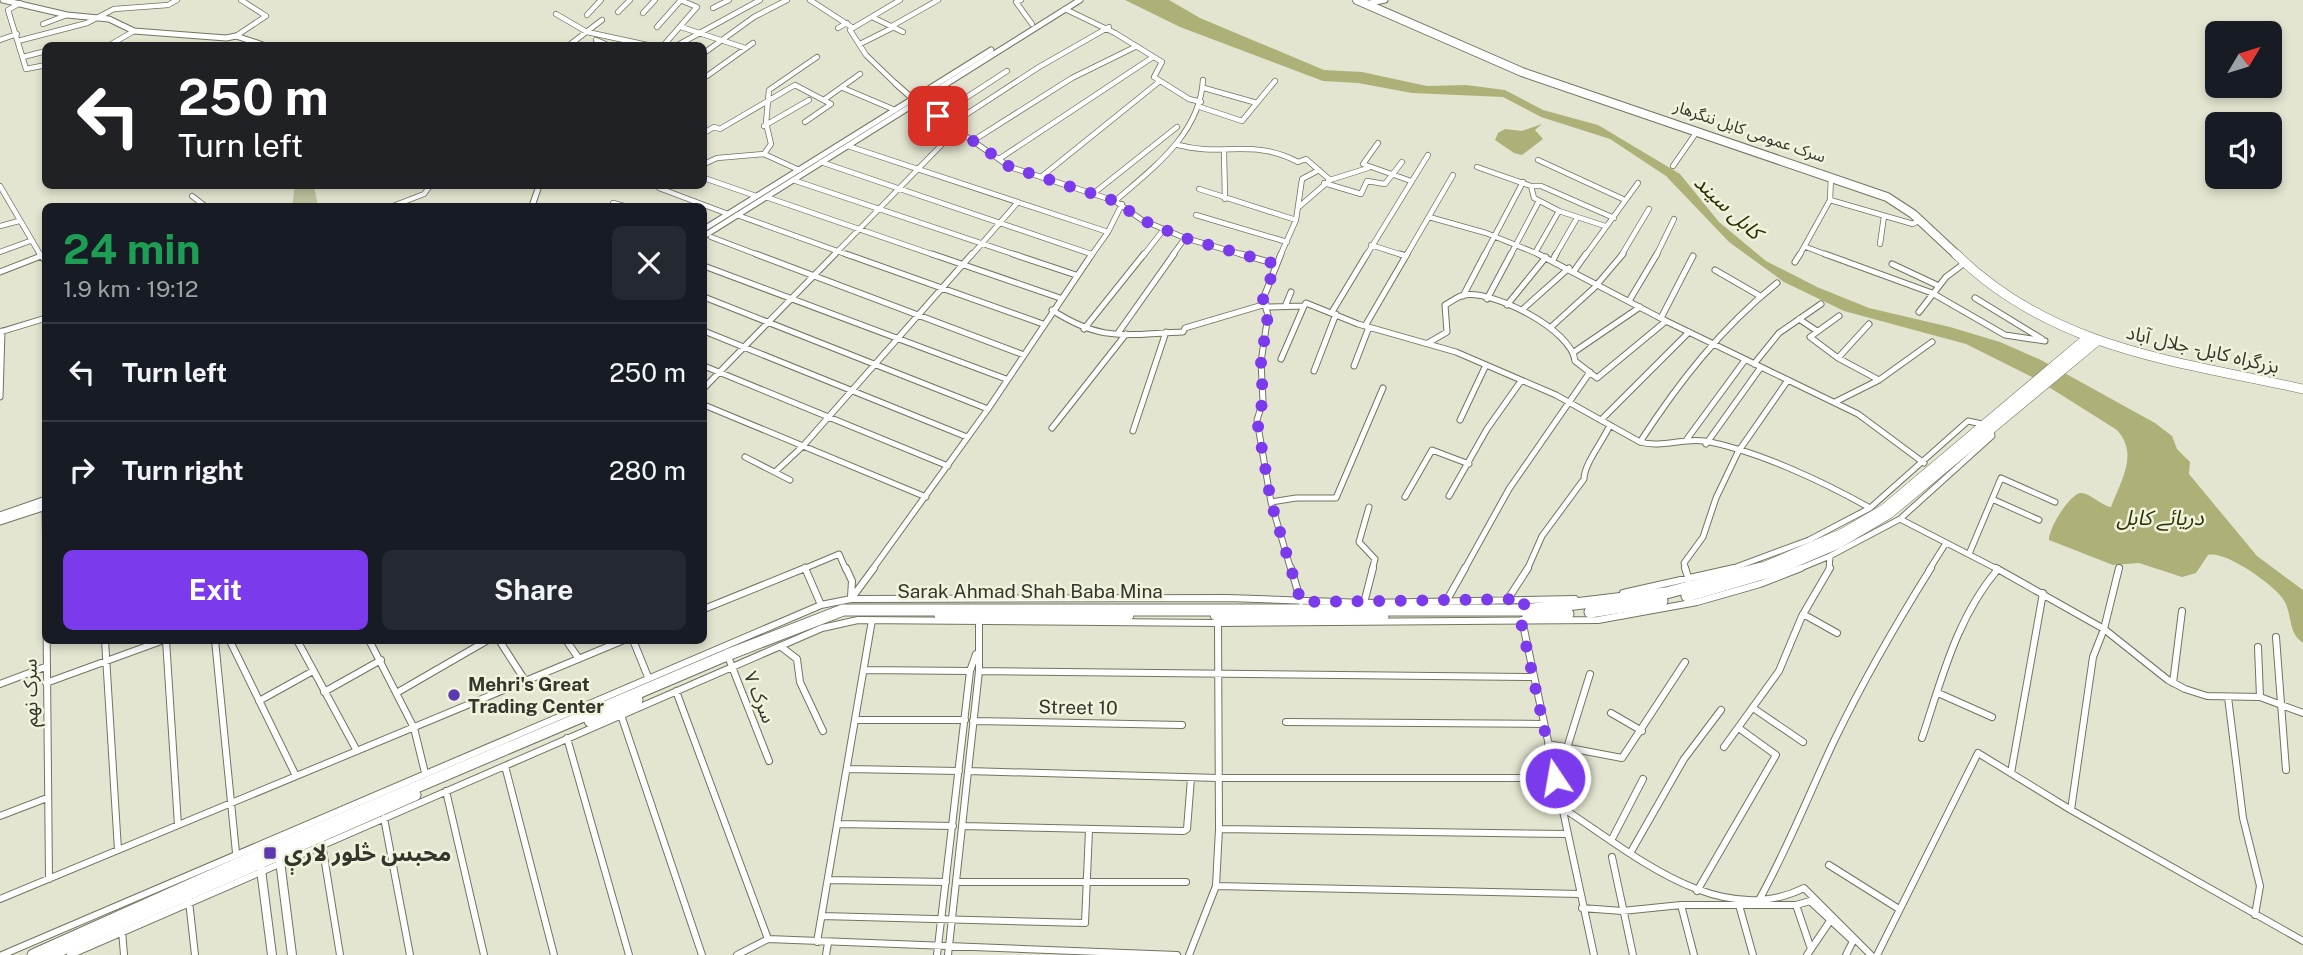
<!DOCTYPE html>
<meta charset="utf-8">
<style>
body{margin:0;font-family:"Public Sans","Noto Sans Arabic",sans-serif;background:#242831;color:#f1f3f6;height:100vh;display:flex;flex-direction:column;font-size:26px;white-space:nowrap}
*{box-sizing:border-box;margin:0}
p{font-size:23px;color:#9ea1a6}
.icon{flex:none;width:38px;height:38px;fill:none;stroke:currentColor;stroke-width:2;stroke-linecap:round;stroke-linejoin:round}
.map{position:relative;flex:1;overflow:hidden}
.side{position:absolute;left:42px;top:203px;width:665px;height:441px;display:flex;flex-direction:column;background:#171b24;border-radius:10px;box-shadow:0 4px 10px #0003}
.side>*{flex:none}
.banner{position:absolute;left:42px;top:42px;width:665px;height:147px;border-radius:10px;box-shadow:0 4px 10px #0003;background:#202124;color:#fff;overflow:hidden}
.needle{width:46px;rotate:52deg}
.buttons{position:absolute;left:2205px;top:21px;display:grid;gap:14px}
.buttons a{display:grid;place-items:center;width:77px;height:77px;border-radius:10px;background:#171b24;box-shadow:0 4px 10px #0003;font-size:35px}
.pin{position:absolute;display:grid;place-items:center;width:60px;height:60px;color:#fff;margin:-30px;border-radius:14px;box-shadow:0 4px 10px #0006}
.me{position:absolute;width:77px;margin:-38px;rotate:348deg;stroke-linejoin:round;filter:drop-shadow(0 0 5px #0008)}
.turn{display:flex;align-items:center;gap:24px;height:147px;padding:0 21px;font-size:32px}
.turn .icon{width:91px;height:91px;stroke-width:2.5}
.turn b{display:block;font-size:49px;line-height:60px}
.round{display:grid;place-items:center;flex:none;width:74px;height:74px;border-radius:10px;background:#242831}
.summary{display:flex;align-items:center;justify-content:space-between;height:119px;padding:0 21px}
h1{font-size:42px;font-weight:700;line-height:52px;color:#1e9e55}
.cta{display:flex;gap:14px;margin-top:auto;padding:14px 21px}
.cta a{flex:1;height:80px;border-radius:10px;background:#7c3aed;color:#fff;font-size:28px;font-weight:700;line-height:80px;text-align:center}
.cta a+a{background:#242831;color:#f1f3f6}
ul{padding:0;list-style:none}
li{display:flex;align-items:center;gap:21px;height:98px;padding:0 21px;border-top:2px solid #363941}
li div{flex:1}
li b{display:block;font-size:26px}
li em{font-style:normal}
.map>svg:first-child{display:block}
.green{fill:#bfc29d}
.water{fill:#aeb177}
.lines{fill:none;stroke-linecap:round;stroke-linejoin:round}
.minor-far2-casing{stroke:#727461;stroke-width:6}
.minor-far1-casing{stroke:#727461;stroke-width:7}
.minor-casing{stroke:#727461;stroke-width:8}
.tertiary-far2-casing{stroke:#727461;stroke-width:7}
.tertiary-far1-casing{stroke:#727461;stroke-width:9}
.tertiary-casing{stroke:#727461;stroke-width:10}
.trunk-far2-casing{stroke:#727461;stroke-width:10}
.trunk-far1-casing{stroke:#727461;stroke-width:10}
.trunk-casing{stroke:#727461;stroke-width:13}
.minor-far2{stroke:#fff;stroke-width:4.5}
.minor-far1{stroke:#fff;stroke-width:5}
.minor{stroke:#fff;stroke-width:6}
.tertiary-far2{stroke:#fff;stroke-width:5}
.tertiary-far1{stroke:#fff;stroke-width:7}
.tertiary{stroke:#fff;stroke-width:8}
.trunk-far2{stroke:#fff;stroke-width:8}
.trunk-far1{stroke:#fff;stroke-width:9}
.trunk{stroke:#fff;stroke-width:11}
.route{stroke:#7c3aed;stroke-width:12;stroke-dasharray:0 21.6}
.poi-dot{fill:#5c38b1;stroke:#f1f3dd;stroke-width:2.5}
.labels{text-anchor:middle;stroke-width:5;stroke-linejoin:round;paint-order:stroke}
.far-street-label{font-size:16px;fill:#34352d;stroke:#f1f3dd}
.street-label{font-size:19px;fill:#34352d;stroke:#f1f3dd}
.poi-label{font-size:19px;font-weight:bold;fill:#34352d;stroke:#f1f3dd;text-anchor:start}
.water-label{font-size:21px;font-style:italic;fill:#2f3000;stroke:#f1f3dd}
.near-poi-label{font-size:23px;font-weight:bold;fill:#34352d;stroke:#f1f3dd;text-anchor:start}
</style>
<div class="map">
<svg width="2303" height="955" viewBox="0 0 2303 955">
<rect width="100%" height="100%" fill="#e3e5d0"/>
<path class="green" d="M295,186h19l4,20h-26z"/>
<path class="water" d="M1125,0h44l31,18 124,52 38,2 65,14 39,-1 39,5 38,20 55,15 82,49 39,48 47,39 51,26 52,21 81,19 50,15 41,18 114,63 17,13 5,13 13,13 -1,12 68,82 46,34v53c-16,-11 -10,-29 -20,-44 -9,-14 -58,-49 -75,-44l-12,18 -14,4 -43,-14 -26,2 -64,-25c-1,-10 19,-44 31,-47 9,-1 22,13 31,14 10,-27 28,-53 6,-77l-81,-51 -70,-35 -122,-33 -60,-29 -55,-40 -63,-66 -56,-37 -69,-22 -38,-20 -91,-4 -54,-10 -35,-2 -143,-54z
M1542,124l-7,6 8,9 -21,16 -8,-2 -19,-13 3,-7 7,-4 17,2z"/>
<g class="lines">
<defs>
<path id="minor-far2" d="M810,0l43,28 -3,2 16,25 30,29
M1021,0l-5,2 16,22
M20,3l-12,7 18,59 20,-4
M713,8l16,-8
M1065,9l50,24 47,29 -8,15 35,22 12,3
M618,12l12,-12
M643,13l12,-13
M556,14l31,18 65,14
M587,15l14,-15
M872,17l31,15
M43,24l24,-9
M892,26l46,-26
M657,27l24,-27
M681,27l64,21
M838,28l9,-5
M853,28l47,-28
M236,36l30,-20 -25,-16
M0,40l17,-6
M596,40l14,6
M18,41l69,-18 27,-14 54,-4 9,-5
M860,44l34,-17
M69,46h9
M108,46l26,-15
M568,46l34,-26
M663,46l34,-39 -17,-7
M676,46l84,-46
M704,53l50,-36 33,-17
M23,57l23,-6
M707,76l46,-33
M843,88l52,22
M1204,88l53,15
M825,99l35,-25
M917,102l93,65 105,34 27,19 43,18 62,18
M1200,107l42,14 33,-40
M938,116l69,-45
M950,125l89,-58 70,-40
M764,126l45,-26
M704,133l10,-6 6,2 75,-44 36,19 -26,18
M974,140l98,-62 63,-31
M1378,143l-15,21 48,17
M1178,145c45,12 75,-7 120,17l8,-3 23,20
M848,146l260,86
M1224,152l1,47
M999,159l154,-102
M1538,160l87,40
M821,162l270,92
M704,164l13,-6 47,-4
M1673,166l23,-33
M1477,167l54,19h10l73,32
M799,170l-35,-16 7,-10 -5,-21 3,-33 48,-33
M1041,177l119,-96
M704,178l52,18
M793,180l226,76
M1324,183l37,11 6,-13 18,3 17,-22
M0,186l41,70
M1531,186l3,12 25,13 46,15
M659,188l69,26
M1199,189l97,31
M1094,193l83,-66
M192,196l13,10
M766,197l171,59
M1830,200l83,24 7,-4
M1115,201c38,-33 85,-67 88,-121
M613,203l11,3
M393,206l31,-12 6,-8
M1300,206l30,-26 38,-12
M737,215l114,41
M1196,215l91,27
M1429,217l57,16 57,23
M0,226l19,-5
M711,237l50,19
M1880,244l4,-28
M1371,245l34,11
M1806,247l24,9
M0,252l30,-11
M1535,253l24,-42
M833,256l124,-127
M971,256l47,-54
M1091,256l17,-24 14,-28
M1143,256l21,-27
M1172,256l13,-18
M1280,256l16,-36 6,-41 17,-9
M1366,256l62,-101
M1406,256l47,-81
M1484,256l39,-74
M1510,256l29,-55
M1555,256l22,-38
M1585,256l53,-73
M1621,256l28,-47
M1656,256l18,-37
M1799,256l31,-56 1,-23"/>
<path id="minor-far1" d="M40,254l6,8
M756,254l268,101
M846,254l197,70
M932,254l128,44
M1013,254l63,21
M1241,254l35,10
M1281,254l-18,45 5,16 -7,47 2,39 -6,19 14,82 20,68
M1400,254l6,2
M1538,254l128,67 192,93 66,49
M1825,254l107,39 73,42 40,6
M1553,260l3,-6
M1795,262l5,-8
M1892,264l47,22
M704,266l302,113
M1715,270l45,26
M1574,271l12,-17
M0,272l41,-16
M1463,296l22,-42
M704,297l284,112
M1975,298l67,41
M1487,299l24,-45
M1629,301l28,-47
M1286,304l5,-12
M1507,305l39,-48
M1268,307l36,-1 2,-3 52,21 98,28 100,43 84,47c21,6 43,-4 64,-1 52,9 120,41 166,67
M1052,310c51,33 74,24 131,22l2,-4 81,-24
M1522,310l47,-42
M1332,312l35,-58
M1919,312l27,-35 20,-15
M1839,316l-29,21 28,21 41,22
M1661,318l32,-62
M1799,319l18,12
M1365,326l42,-72
M1550,328l44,-40 29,-34
M1084,329l60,-75
M704,331l263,106
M0,332l46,-14
M1118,333l56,-79
M1428,343l19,-11 -2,-27c6,-3 13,-9 19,-10 30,-5 108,35 111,66l22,17 69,-57
M1574,352l66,-45
M1838,358l31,-34
M1281,359l23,-53
M1754,364l25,-31 42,-29
M704,366l244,100
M1354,366l15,-39
M1314,371l22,-57
M704,388l131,-134
M0,397l2,-66
M1835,402l44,-22 53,-38
M704,405l222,92
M1460,420l26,-55
M1601,420l88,-88
M1052,428l74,-94
M1133,431l33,-99
M1687,439l58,-79
M1640,442c39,-60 81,-114 137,-159
M1706,444l55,-77
M745,457l45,23
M775,472l28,-26 169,-192
M1449,496l38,-67 34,-48
M1405,497l27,-47 37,14
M1992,499l47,21
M1271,502l25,-4h40l47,-110
M45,506l1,64
M1369,507l-10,35 16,17 -3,11
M1900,519l99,51
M1969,554l32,-76 54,24
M805,567l1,3
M801,570l38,-16 7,16
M872,570l116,-161 104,-155
M1464,570l45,-81 81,-117
M1527,570l15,-34 42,-57c0,-15 19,-38 26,-54
M1686,570l-2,-7 19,-26 13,-39 22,-46 50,-72
M1728,570l81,-30 61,-32 98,-87 14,3
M1796,570l34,-14 70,-37 92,-83 -1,-6
M1829,570l1,-14
M1929,570l17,-27"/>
<path id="minor" d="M46,568l3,311
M805,568l16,37
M846,568l6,13 -1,16
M1291,568l10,34
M1685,568l4,12
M1996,568l108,61 64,51 17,9 22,7 53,1 43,16
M1623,593l111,-25
M851,599l23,-31
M1508,599l20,-31
M1447,600l18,-32
M1364,603l9,-35
M704,609l101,-41
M1803,614l34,19
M1522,620l72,335
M2276,637l10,133
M105,640l13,210
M166,640l12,185
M215,640l21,213
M297,640l60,111
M369,640l45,88 11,45
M499,640l27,42
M566,640l13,19
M633,640l15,37
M231,643l65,133
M780,646l17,13 3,23 23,49
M2258,647l2,50
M727,654l42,107
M864,670l106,1
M979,671l555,6
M46,683l118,-43
M2173,683l9,-72
M0,684l45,-17
M676,691l92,248
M324,692l57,-32
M398,692l90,-52
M1938,693l54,24
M2228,697l15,121 17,68 -5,29
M259,701l54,-30
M1756,710l47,32
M1611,713l31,18
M621,715l81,240
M855,720h110
M973,721l209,4
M1286,722l258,2
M567,738l62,217
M1922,738c20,-60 35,-121 76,-169
M1548,744l74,14 63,-96
M1724,747l55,-76 23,-55 28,-48
M1567,748l23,-74
M505,766l49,189
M848,769l111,2
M968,771l250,7h337
M2011,773l32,-180
M446,791l38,164
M1561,807c69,44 157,124 243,81l67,67
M2071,810l22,-153 11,-28 15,-61
M0,816l47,-18
M384,818l26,137
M838,824l115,2
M962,826l222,5 3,-2 4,-51
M1219,829l348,5
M1613,837l30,-58
M322,844l18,111
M1632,850l52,-91 37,-49
M1612,857l21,98
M1829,865l70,44
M828,880l118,2
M956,882h230
M1216,886l363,8
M1697,891l79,-136 -36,-26
M0,899l624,-259
M1759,900c29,-52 50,-106 75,-159 29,-60 62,-117 97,-173
M189,901l6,54
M1681,905l13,50
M1739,905l14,50
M1796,905l15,44
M1582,908l40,3 59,-6h115l14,-4 43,40 -7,14
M822,916l263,7 4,-93
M122,930l2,25
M817,942l55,-322
M2,955l819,-350 30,-6 377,-1 136,5 211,-4
M70,955l752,-327 36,-8 360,3 380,-3 99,-18 63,-18 41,-16
M737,955l31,-16 409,16
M826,955l2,-12
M937,955l33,-284 6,-17
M948,955l31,-284v-50
M1189,955l27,-69 3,-57 -1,-206
M1807,955l23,-34
M1877,955l101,-202 93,57 232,131"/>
<path id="tertiary-far2" d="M3,0l64,15 42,4 25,12 92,7 10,-2 30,10
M1365,4l20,-4
M896,84l17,15
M532,206l7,-20
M704,229l287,-179
M704,236l376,-236"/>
<path id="tertiary-far1" d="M0,516l46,-16
M0,521l46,-15"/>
<path id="tertiary" d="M279,853l13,102
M260,862l12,93"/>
<path id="trunk-far2" d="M1357,0l165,72 365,125 26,17 45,42"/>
<path id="trunk-far1" d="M1956,254c96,95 221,107 347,135
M1756,570l87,-37 41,-24 203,-171
M1777,570l63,-27 49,-29 207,-172"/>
<path id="trunk" d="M1687,596l96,-28
M1590,612l72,-11
M940,615h188
M1216,615l167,2
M1528,616l40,-2
M590,721l47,-21
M33,955l226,-101 468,-199 116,-45h682l141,-17 95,-25
M50,955l365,-160"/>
</defs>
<use href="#minor-far2" class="minor-far2-casing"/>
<use href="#minor-far1" class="minor-far1-casing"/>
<use href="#minor" class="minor-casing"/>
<use href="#tertiary-far2" class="tertiary-far2-casing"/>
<use href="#tertiary-far1" class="tertiary-far1-casing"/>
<use href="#tertiary" class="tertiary-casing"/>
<use href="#trunk-far2" class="trunk-far2-casing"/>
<use href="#trunk-far1" class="trunk-far1-casing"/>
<use href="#trunk" class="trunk-casing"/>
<use href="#minor-far2" class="minor-far2"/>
<use href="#minor-far1" class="minor-far1"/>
<use href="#minor" class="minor"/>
<use href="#tertiary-far2" class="tertiary-far2"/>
<use href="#tertiary-far1" class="tertiary-far1"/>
<use href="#tertiary" class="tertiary"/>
<use href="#trunk-far2" class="trunk-far2"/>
<use href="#trunk-far1" class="trunk-far1"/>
<use href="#trunk" class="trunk"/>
</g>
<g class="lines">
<path class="route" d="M938,116l72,51 105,34 27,19 43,18 91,26 -13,35 5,16 -7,47 2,39 -6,19 14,82 30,100 224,-3 -4,23 34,156"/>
</g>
<g class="poi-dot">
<circle cx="454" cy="695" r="7"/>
<rect x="263" y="846" width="14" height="14" rx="3.5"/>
</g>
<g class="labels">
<g class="far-street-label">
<text transform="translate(1750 131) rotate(19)" y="6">سرک عمومی کابل ننگرهار</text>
</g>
<g class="street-label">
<text transform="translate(2203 349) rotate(13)" y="7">بزرگراه کابل- جلال آباد</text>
<text x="1030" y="598">Sarak Ahmad Shah Baba Mina</text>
<text transform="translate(30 693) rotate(-91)" y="7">سرک نهم</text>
<text transform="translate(760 697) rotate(68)" y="7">سرک ۷</text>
<text transform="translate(1078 707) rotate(1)" y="7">Street 10</text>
</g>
<g class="poi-label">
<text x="468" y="691">Mehri's Great<tspan x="468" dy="22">Trading Center</tspan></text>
</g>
<g class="water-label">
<text transform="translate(1728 207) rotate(43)" y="7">کابل سيند</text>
<text x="2160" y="525">دریائے کابل</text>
</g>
<g class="near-poi-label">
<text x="284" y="861">محبس څلور لارې</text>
</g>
</g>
</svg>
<div class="buttons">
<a><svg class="needle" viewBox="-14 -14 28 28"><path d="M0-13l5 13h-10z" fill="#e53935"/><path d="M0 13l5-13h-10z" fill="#9ea1a6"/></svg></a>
<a><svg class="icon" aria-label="sound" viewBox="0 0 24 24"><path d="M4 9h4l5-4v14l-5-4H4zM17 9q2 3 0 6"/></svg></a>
</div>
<div class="pin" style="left:938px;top:116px;background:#d93025"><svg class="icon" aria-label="arrive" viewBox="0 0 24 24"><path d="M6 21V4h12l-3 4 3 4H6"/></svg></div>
<svg class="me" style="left:1555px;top:778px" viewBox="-20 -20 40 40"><circle r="17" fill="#7c3aed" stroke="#fff" stroke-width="3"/><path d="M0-11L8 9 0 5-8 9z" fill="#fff"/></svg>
<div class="banner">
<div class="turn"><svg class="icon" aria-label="left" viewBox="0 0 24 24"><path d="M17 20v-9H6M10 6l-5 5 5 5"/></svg><div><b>250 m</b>Turn left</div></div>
</div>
<section class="side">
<div class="summary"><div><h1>24 min</h1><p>1.9 km · 19:12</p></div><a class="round"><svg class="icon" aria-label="close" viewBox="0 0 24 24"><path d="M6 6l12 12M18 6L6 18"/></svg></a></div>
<ul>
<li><svg class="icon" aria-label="left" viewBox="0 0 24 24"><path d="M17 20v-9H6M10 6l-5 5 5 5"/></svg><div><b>Turn left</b></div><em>250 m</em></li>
<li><svg class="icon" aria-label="right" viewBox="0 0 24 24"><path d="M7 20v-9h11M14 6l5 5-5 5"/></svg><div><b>Turn right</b></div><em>280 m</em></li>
</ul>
<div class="cta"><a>Exit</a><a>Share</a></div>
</section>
</div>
